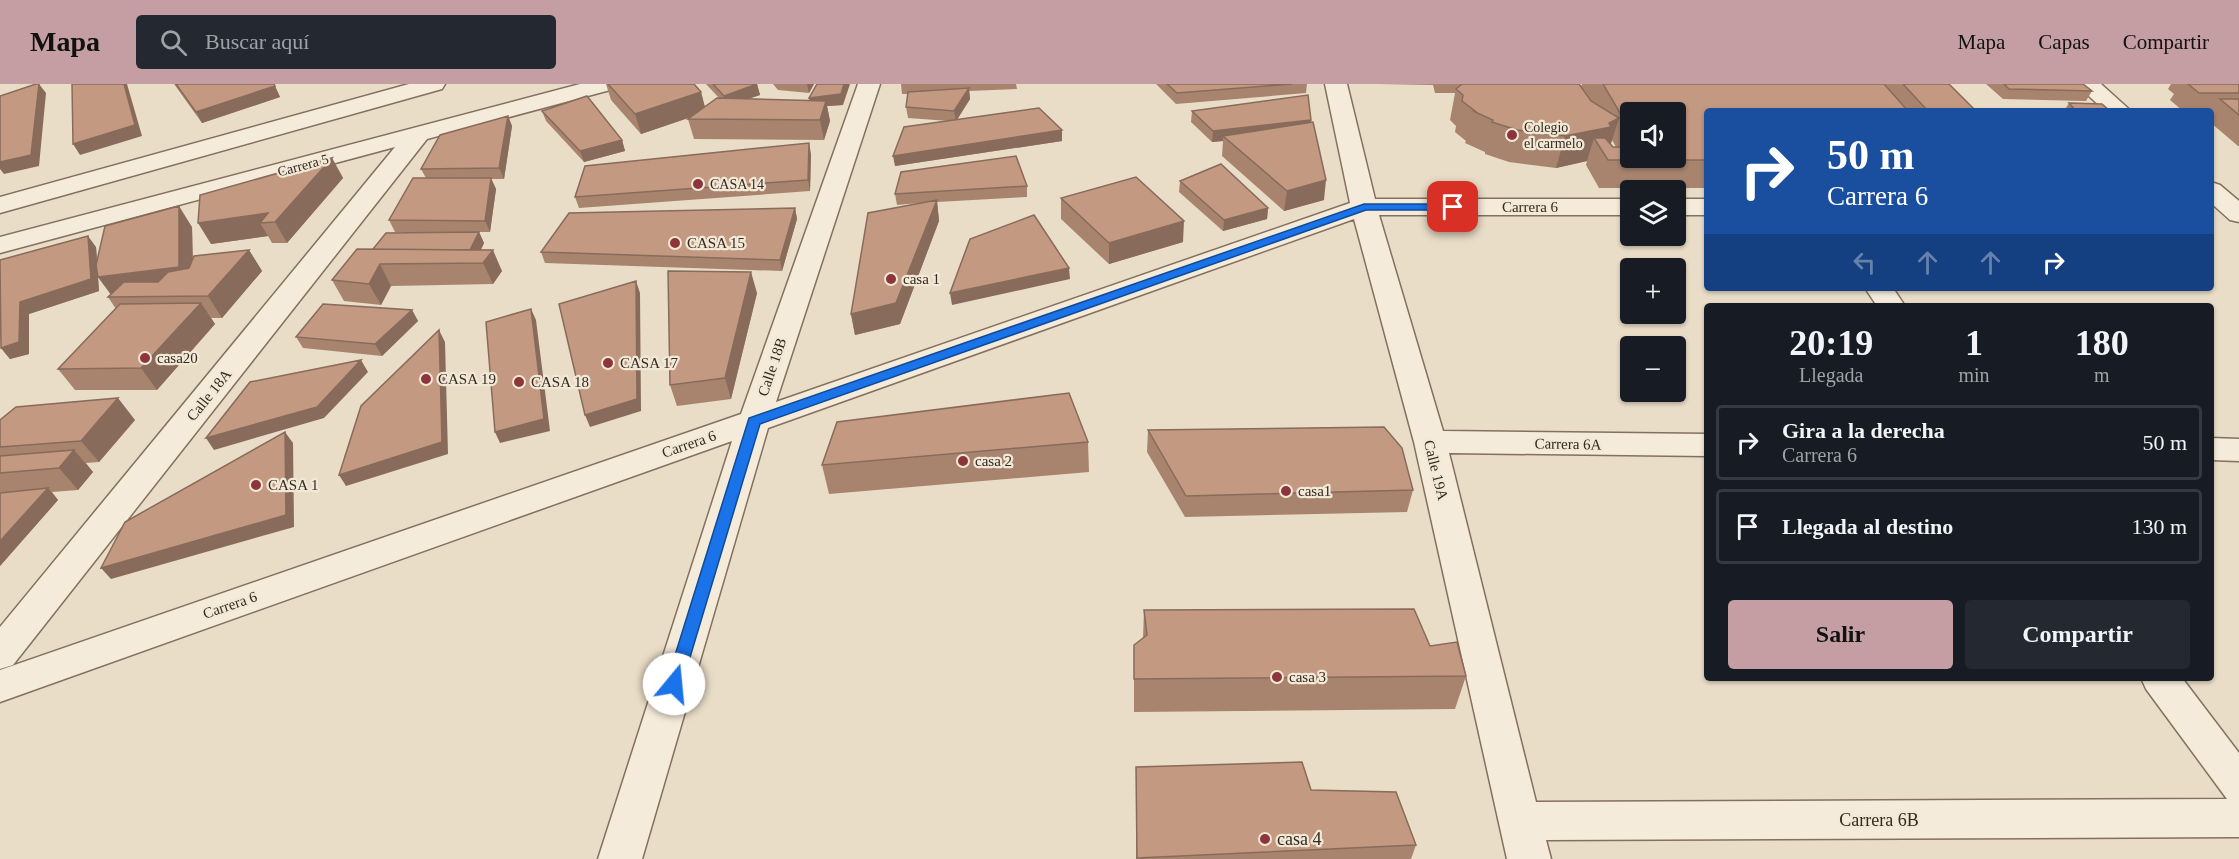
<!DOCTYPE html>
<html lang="es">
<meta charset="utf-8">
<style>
body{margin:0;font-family:"Times New Roman",serif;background:#242831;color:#f1f3f6;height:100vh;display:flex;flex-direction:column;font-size:22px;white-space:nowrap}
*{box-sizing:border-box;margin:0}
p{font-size:20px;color:#9ea1a6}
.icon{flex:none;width:33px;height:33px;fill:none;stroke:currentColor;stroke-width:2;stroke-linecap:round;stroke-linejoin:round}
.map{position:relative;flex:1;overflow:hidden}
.panel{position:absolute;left:1704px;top:219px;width:510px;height:378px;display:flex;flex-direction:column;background:#171b24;border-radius:6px;box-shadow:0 2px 4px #0004}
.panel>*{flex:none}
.guide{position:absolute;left:1704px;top:24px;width:510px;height:183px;border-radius:6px;box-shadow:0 2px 4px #0004;background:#1a4fa0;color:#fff;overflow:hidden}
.fabs{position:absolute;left:1620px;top:18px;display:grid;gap:12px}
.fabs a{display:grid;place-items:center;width:66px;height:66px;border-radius:6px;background:#171b24;box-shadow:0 2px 4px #0004;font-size:30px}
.pin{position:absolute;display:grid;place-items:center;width:51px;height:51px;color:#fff;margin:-26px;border-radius:12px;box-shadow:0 3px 9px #0006}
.me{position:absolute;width:66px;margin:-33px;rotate:17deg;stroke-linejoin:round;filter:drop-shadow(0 0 4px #0008)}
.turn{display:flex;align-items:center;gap:21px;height:126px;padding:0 24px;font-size:27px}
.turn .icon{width:78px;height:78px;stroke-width:2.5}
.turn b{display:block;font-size:42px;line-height:51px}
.lanes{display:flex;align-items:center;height:57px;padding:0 24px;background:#0003;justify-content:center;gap:30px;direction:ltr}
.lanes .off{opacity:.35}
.eta{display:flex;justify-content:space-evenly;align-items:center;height:102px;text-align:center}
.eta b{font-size:36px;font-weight:700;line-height:42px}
.cta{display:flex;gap:12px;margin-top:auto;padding:12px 24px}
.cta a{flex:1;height:69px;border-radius:6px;background:#c49ea2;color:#111;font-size:24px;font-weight:700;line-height:69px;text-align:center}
.cta a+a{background:#242831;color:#f1f3f6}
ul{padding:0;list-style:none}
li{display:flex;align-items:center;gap:18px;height:75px;margin:0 12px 9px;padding:0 12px;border:3px solid #363941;border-radius:6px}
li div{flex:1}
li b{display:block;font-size:22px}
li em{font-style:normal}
header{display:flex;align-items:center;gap:36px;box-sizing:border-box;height:84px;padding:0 30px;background:#c49ea2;color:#111}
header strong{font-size:28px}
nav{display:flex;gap:33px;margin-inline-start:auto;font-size:21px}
.search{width:420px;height:54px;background:#242831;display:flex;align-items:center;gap:15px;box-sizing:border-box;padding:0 21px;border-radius:6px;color:#9ea1a6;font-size:22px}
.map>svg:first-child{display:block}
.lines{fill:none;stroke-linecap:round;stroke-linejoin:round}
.street-casing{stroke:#83705e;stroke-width:3}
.street{fill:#f5ebda;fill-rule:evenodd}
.wall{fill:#a8846f;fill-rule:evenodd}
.shaded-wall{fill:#886b5a}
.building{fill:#c39981;stroke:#886b5a;stroke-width:1.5}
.route{fill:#1a73e8;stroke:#114b97;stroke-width:1.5}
.poi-dot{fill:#8c353b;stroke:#f2e8d6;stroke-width:2}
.labels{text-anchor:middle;stroke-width:4.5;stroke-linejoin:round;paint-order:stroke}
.far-poi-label{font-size:14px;fill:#352921;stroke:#f2e8d6;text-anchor:start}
.far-street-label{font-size:14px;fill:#352921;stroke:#f2e8d6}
.street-label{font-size:15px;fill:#352921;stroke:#f2e8d6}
.poi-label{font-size:15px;fill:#352921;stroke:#f2e8d6;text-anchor:start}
.near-street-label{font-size:18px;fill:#352921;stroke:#f2e8d6}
.near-poi-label{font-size:18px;fill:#352921;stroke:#f2e8d6;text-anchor:start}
</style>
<header>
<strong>Mapa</strong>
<div class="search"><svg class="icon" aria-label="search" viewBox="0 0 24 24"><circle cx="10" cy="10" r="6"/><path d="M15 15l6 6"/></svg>Buscar aquí</div>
<nav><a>Mapa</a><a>Capas</a><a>Compartir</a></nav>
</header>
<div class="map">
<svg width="2239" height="775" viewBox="0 0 2239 775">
<rect width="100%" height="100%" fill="#e9ddc7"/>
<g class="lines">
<defs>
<path id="street" d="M409,0h36l-3,5 -442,124v-16z
M580,0h37l-3,5 -187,50 -414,526 -13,4v-42l395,-480 -395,106v-16z
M858,0h22l-104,318 574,-199 -25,-119h22l28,115h255v16h-251l64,216 264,3v22l-258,-3 87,349 691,-3 -81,-110 -5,-11h41l57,75v84l-693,3 5,19h-44l-93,-417 -60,-223 -586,209 -126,431h-44l134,-418 -732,261v-32l741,-256z
M2076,0h25l30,27h-26z
M2211,98l9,3 19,16v21l-9,-2 -19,-17z
M1676,115h31v16h-31z
M1865,204h28l12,18h-28z
M2211,354l28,1v22l-28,-1z"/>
</defs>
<use href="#street" class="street-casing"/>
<use href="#street" class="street"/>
</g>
<path class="wall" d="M174,0h100l6,13 -78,26z
M606,0h88l7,8 4,15 14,-9 -13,-14h51l3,11 -12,4 95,6 -16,1 3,15 -6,19 -130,-1 -6,-20 3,-2 -50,17 -30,-34z
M773,0h41l-5,9 -31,-3z
M901,0h115l1,5 -48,2 1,8 -13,21 105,10v11l-167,25 54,-45 -41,-3 -2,-11 2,-13h-6z
M1156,0h151l-1,9 -130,11z
M1378,0h201l2,2 1,-2h367l27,27h-269v77h-108l-13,-23 1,-4 -31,7 -47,-6 -24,-8v-2l-20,-9 1,-2 -11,-9 1,-6 -6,-6 5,-27h-20l-2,-8zM1630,28l46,46h-46zM1612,56l4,7h-3l-3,-2z
M1986,0h97l9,7 -6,10 -83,-2z
M2156,0h83v62h-1l-27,-23v-12h-28l-13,-11 4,-6 -6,-5 3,-5z
M2069,19l41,8h-46z
M542,27l80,29 3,11 -41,11 -38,-41z
M1192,27l119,9 13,80 -40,11 -62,-55 1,-15 -11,1 -21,-20z
M508,32l4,10 -8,53h-13l5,10 -6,43h-11l5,11 -3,7 21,21 -9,13 -102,2 -10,19 -37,-4 -12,-21 41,-31 104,-17h-82l-6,-12 37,-42 -5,-9z
M811,70l-1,37 -231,17 -4,-11z
M332,74l11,20 -56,65h-15l-4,-7 -57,8z
M1180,97l88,27 -1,11 -44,12 -44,-39z
M1027,102v11l-90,5 2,19 -39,103 -45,11 -4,-21 69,-111 -23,2 -2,-11z
M1061,114l122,44 -74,22 -48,-45z
M795,124l2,11 -15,52 -237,-8 -4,-11z
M192,143l1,32 56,-9 13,21 -40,47h-11l4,6 -58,66h-82l-17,-21 58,-60 -8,-12 3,-2 -13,-18 1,14 -70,23v40l-19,5 -9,-11 -1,-24 96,-77 1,12z
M757,209l-26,106 -54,7 -7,-21z
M412,226l6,11 -36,35 -79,-8 -7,-11z
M0,336h135l-36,42 -13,1 7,9 -15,18 -26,2 6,8 -58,66z
M1148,346l265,60 -6,22 -222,5 -38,-65z
M1088,358l1,30 -260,22 -7,-29z
M1144,526l286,36 36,30 -11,33 -321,3v-67l9,-7z
M1136,683l175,23 105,55 -5,14h-275z"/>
<path class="shaded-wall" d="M39,0l7,9 -7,73 -35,8 -4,-5v-7z
M124,0h3l15,52 -62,19 -7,-11z
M757,0l3,11 -34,11 -2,-10z
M807,0h7l-5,9z
M844,0h6l-7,21 -16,1 3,15 -6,19 -4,-20 -9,-11 -2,-11z
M275,2l5,11 -78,26 -6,-11z
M969,4l1,11 -14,22 -2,-10z
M701,8l5,20 -65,22 -6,-20z
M508,32l4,10 -8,53 -5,-11z
M1619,34l-10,32 -15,-12 -7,23 -31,7 9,-32 44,-13z
M1311,36l-1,11 -87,5v5l-11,1 1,-11z
M1062,46v11l-167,25 -2,-10z
M622,56l3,11 -41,11 -4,-11z
M809,59l2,11 -1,37 -2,-11z
M332,74l11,20 -56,65 -12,-21z
M491,94l5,11 -6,43 -5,-11z
M1326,96l-2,20 -40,11 3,-20z
M937,116l2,21 -39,103 -45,11 -4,-21z
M179,122l13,21 1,61 -80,9 -15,-20 1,14 -70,23v40l-19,5 -9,-11 19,-46 68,-66 8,11 2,29z
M795,124l2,11 -15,52 -2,-11z
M1268,124l-1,11 -44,12 1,-11z
M268,129l-8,10 8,13 -57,8 -13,-21z
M1184,137l-1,21 -74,22v-21z
M479,148l5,11 -10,20 -5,-11z
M249,166l13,21 -40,47 -14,-22z
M493,166l9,21 -9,13 -10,-21z
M380,180l11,22 -10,19 -12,-21z
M1069,184l1,11 -118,26 -2,-12z
M751,188l6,21 -26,106 -6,-21z
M636,197l4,12 1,118 -51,16 -5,-12z
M201,219l14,21 -58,66 -16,-22z
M531,225l5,11 14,111 -50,12 -5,-11z
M412,226l6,11 -36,35 -7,-12z
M439,246l6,12 3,112 -102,32 -7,-11z
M361,276l7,12 -44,46 -110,32 -8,-12z
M118,314l17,22 -36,42 -18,-21z
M285,348l8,11 1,84 -183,52 -10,-11z
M74,366l19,22 -15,18 -19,-22z
M48,404l10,12 -58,66v-25z"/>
<path class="building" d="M36,0h3l-8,71 -31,7v-66z
M72,0h52l11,41 -62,19z
M176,0h98l1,2 -79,26z
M608,0h86l7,8 -66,22z
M713,0h44l-33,12z
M817,0h27l-3,10 -32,4z
M1167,0h125l-115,9z
M1462,0h117l12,17 28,17 -10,5 2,4 -46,9 -48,-6 -25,-8 1,-2 -20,-9h2l-13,-10 1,-6 -7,-6z
M1603,0h281l24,27h-201v49h-99l-14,-22h11l8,9h17v11h46v-46h-46v18z
M1903,0h46l27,27h-48z
M2004,0h79l9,7 -83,-2z
M2188,0h51v9h-40z
M969,4l-15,23 -48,-4 2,-15z
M1308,11l3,25 -98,11 -21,-20z
M587,12l35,44 -42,11 -38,-40z
M717,14l109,3 -6,19 -132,-1z
M2220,15h19v16z
M2069,19l33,1 8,7h-34z
M1039,24l23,22 -169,26 11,-29z
M508,32l-9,52 -78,1 19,-34z
M1313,38l13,58 -39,11 -64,-55z
M809,59l-1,37 -233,17 10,-31z
M1016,72l11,30 -132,8 6,-22z
M332,74l-57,64 -15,1 8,-10 -70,10 2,-28z
M1221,80l47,44 -44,12 -44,-39z
M1136,93l48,44 -75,22 -48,-45z
M413,94h78l-6,43 -96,-1z
M937,116l-41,103 -45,11 17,-101z
M179,122v61l-81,10 -2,-12 9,-39z
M795,124l-15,52 -239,-8 28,-39z
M1034,131l35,53 -119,25 20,-54z
M479,148l-9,18 -97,-1 13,-16z
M88,152l3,43 -71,23 -1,40 -18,6 -1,-88z
M357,165l136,1 -10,13 -103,1 -11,20 -37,-4z
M249,166l-41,46 -100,1 16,-15h34l10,-10 21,-4 5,-12z
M668,187l83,1 -26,106 -55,7z
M636,197l1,118 -52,16 -26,-111z
M201,219l-60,65 -83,1 62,-65z
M323,220l89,6 -37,34 -79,-7z
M531,225l13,110 -49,13 -9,-110z
M439,246l3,112 -103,33 22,-69z
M361,276l-44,47 -111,31 44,-56z
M1069,309l19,49 -266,23 15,-43z
M118,314l-37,43 -81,6v-27l16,-13z
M1384,343l18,21 11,42 -227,6 -38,-66z
M285,348l1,83 -185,53 24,-46z
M74,366l-15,18 -59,5v-17z
M48,404l-48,53v-48z
M1414,525l16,37 27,-4 9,34 -332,3v-34l13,-10 -3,-25z
M1302,678l9,28 85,2 20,53 -279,13 -1,-91z"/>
<path class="route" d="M1364,120h89l6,3 -6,3h-87l-606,214 -78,260 -3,5 -5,1 -6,-1 -2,-5 83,-266z"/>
<g class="poi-dot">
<circle cx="1512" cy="51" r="6"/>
<circle cx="698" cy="100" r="6"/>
<circle cx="675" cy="159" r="6"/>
<circle cx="891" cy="195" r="6"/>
<circle cx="145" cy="274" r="6"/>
<circle cx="608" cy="279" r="6"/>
<circle cx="426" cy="295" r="6"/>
<circle cx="519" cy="298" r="6"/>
<circle cx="963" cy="377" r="6"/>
<circle cx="256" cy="401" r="6"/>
<circle cx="1286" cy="407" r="6"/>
<circle cx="1277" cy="593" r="6"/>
<circle cx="1265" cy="755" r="6"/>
</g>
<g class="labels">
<g class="far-poi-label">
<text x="1524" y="48">Colegio<tspan x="1524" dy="16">el carmelo</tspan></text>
<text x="710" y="105">CASA 14</text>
</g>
<g class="far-street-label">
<text transform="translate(303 81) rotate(-15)" y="5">Carrera 5</text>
</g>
<g class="street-label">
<text x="1530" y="128">Carrera 6</text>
<text transform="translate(772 283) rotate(-71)" y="5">Calle 18B</text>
<text transform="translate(209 311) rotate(-51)" y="5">Calle 18A</text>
<text transform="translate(689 360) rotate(-19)" y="5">Carrera 6</text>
<text transform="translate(1568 360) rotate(1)" y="5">Carrera 6A</text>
<text transform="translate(1436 386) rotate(76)" y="5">Calle 19A</text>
<text transform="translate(230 521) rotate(-19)" y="5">Carrera 6</text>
</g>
<g class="poi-label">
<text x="687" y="164">CASA 15</text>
<text x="903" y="200">casa 1</text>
<text x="157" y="279">casa20</text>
<text x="620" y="284">CASA 17</text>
<text x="438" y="300">CASA 19</text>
<text x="531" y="303">CASA 18</text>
<text x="975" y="382">casa 2</text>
<text x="268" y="406">CASA 1</text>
<text x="1298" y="412">casa1</text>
<text x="1289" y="598">casa 3</text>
</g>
<g class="near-street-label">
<text x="1879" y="742">Carrera 6B</text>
</g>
<g class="near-poi-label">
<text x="1277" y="761">casa 4</text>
</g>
</g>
</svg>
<div class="fabs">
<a><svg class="icon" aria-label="sound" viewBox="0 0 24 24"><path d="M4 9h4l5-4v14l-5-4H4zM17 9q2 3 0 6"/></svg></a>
<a><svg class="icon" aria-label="layers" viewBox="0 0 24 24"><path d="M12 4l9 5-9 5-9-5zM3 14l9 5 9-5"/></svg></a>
<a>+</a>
<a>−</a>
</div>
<div class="pin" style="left:1453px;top:123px;background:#d93025"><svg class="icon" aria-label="arrive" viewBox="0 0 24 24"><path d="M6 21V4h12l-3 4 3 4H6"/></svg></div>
<svg class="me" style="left:674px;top:600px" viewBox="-20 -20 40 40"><circle r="19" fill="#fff"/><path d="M0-13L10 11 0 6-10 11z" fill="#1a73e8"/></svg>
<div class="guide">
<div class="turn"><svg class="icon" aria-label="right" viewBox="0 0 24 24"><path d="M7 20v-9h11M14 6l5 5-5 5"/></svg><div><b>50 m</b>Carrera 6</div></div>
<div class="lanes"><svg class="icon off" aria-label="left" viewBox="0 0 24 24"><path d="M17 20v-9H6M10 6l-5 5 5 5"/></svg><svg class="icon off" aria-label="ahead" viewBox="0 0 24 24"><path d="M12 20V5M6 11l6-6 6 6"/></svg><svg class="icon off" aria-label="ahead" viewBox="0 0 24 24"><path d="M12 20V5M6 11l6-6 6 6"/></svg><svg class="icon" aria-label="right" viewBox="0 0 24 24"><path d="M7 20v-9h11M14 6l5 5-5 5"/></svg></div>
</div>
<section class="panel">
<div class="eta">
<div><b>20:19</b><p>Llegada</p></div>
<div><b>1</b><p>min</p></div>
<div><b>180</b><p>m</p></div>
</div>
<ul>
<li><svg class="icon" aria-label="right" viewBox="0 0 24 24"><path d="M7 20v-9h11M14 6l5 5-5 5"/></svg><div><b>Gira a la derecha</b><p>Carrera 6</p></div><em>50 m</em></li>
<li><svg class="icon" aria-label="arrive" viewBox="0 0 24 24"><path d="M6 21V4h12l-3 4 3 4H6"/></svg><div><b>Llegada al destino</b></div><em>130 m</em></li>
</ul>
<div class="cta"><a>Salir</a><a>Compartir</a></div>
</section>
</div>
